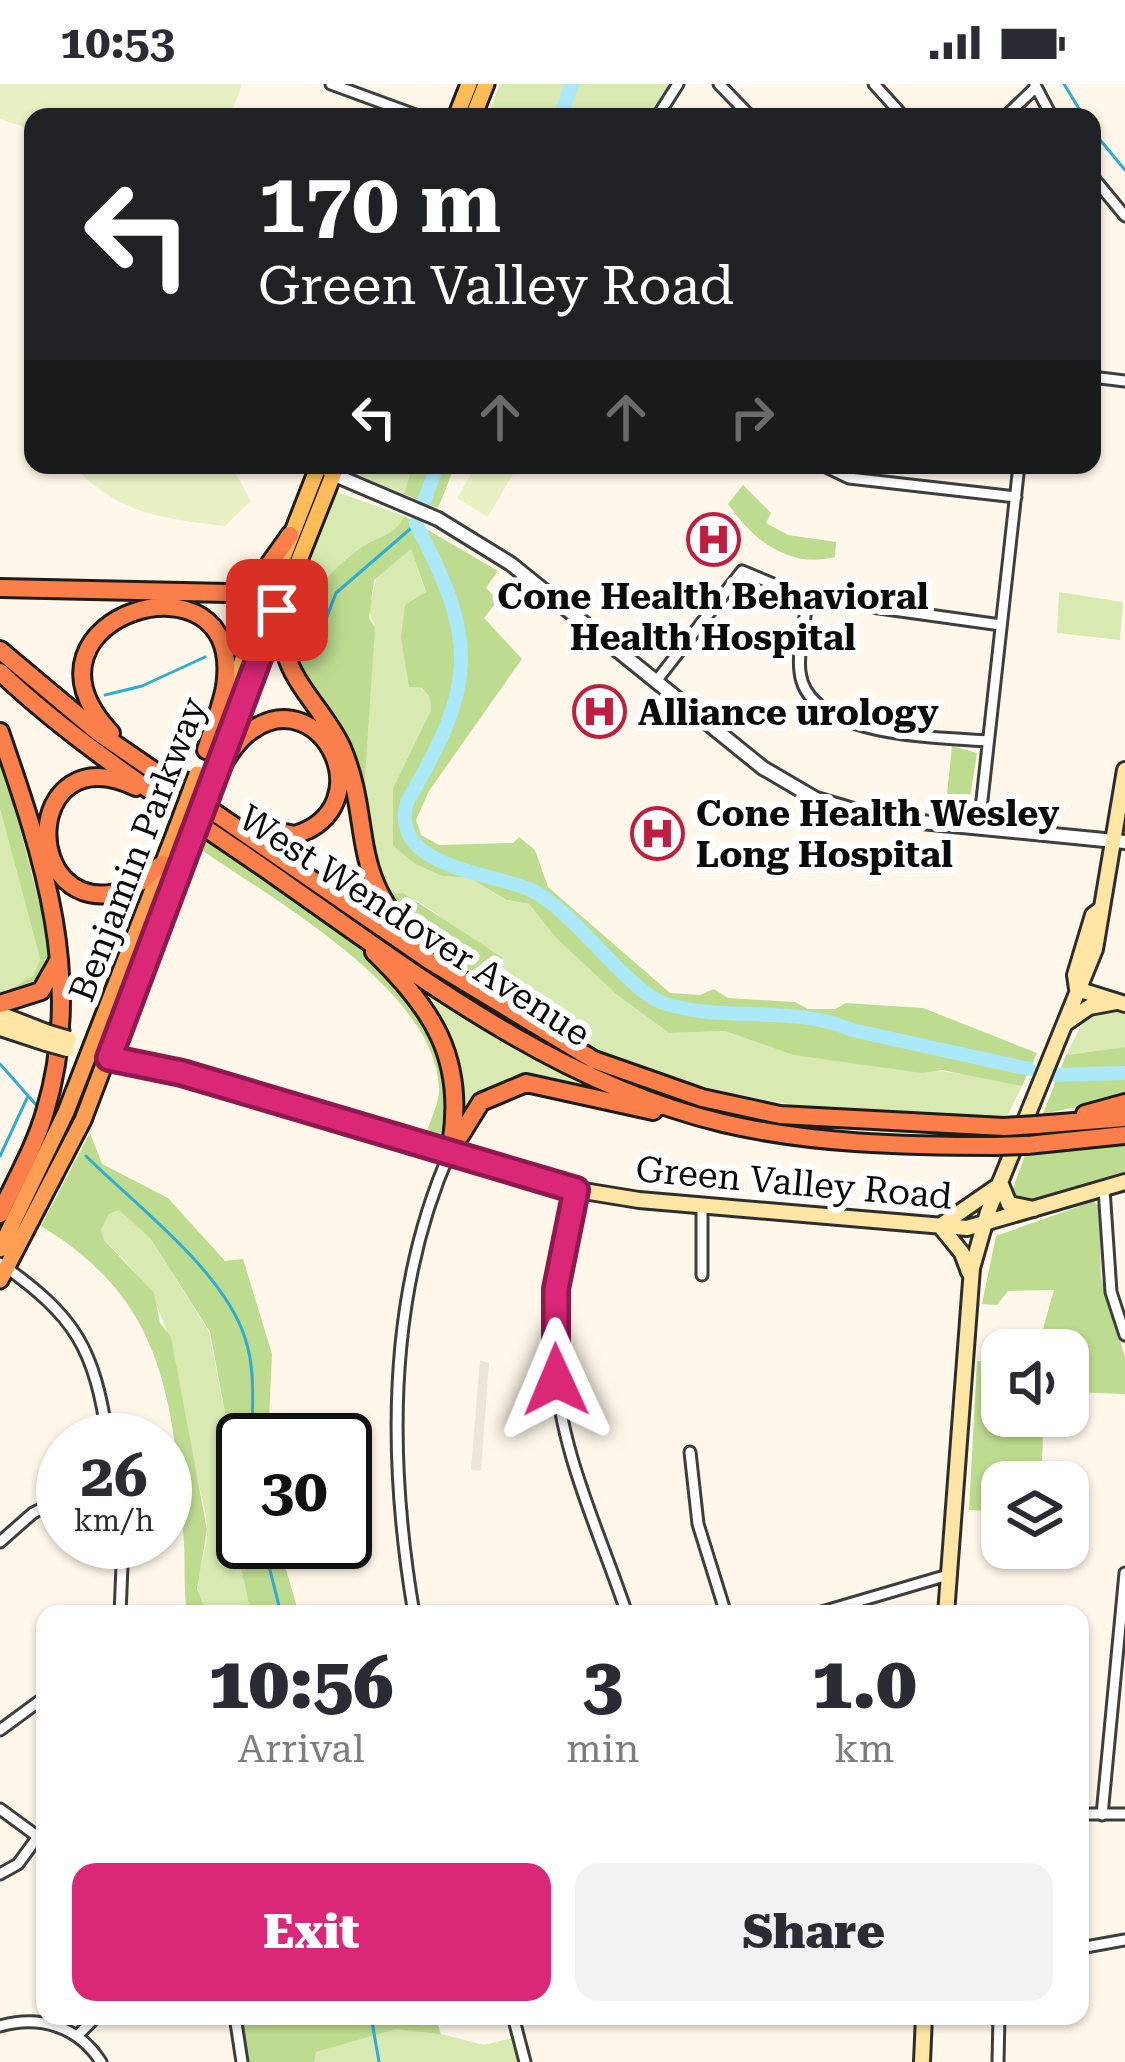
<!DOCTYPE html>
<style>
body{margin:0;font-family:"Roboto Serif",serif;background:#f2f2f3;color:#2b2b33;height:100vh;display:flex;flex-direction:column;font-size:45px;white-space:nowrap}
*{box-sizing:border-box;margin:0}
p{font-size:39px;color:#7c7c81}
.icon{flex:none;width:66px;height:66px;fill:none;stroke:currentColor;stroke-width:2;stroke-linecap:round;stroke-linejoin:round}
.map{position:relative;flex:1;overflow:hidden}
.side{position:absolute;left:36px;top:1521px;width:1053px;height:420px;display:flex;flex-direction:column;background:#fff;border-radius:24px;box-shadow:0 3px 9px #0004}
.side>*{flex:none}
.banner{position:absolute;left:24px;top:24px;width:1077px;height:366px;border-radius:24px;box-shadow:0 3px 9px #0004;background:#202124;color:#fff;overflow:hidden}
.buttons{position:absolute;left:981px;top:1245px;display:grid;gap:24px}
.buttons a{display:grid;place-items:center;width:108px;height:108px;border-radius:24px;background:#fff;box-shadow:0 3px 9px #0004;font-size:60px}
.speed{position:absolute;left:36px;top:1329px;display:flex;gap:24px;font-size:60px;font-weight:700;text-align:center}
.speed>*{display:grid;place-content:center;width:156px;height:156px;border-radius:50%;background:#fff;box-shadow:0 3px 9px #0004;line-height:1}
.speed small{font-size:30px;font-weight:400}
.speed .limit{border:6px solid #111;border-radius:18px;background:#fff;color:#111}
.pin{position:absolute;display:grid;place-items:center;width:102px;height:102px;color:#fff;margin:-51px;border-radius:24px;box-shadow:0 6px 18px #0006}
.me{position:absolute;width:132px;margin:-66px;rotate:359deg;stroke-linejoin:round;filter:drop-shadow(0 0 9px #0008)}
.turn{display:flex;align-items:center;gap:42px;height:252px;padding:0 36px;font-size:54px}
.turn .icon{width:156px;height:156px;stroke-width:2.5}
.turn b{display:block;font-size:84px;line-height:102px}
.lanes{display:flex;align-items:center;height:114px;padding:0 36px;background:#0003;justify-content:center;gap:60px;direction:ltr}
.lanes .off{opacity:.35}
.eta{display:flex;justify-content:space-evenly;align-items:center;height:204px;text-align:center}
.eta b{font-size:72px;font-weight:800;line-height:84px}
.cta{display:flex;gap:24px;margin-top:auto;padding:24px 36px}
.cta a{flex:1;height:138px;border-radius:24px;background:#db2777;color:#fff;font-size:48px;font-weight:800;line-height:138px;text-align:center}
.cta a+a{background:#f2f2f3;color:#2b2b33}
.status{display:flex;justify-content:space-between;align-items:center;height:84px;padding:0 60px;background:#fff;direction:ltr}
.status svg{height:33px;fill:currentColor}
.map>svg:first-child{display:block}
.green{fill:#d8eab2}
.forest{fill:#bedc90}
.pitch{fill:#e9f1c4}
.plaza{fill:#eee5d9}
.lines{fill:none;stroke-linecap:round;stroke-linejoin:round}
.stream{stroke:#2facd3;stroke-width:3}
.river{stroke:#abe8f9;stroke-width:14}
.minor-casing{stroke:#3e3e3e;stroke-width:15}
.tertiary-casing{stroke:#3e3e3e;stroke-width:18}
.secondary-casing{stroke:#2d2d2d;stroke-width:20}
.primary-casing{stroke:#1c1c1c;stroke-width:21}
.trunk-casing{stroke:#1c1c1c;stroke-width:21}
.motorway-casing{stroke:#1c1c1c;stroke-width:22}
.minor{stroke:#fff;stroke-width:9}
.tertiary{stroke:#fff;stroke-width:12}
.secondary{stroke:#ffe6a4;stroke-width:14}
.primary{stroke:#ffbc59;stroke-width:15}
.trunk{stroke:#fd9e52;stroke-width:15}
.motorway{stroke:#fb7f4b;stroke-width:16}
.secondary-bridge-casing{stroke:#2d2d2d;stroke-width:20;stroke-linecap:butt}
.trunk-bridge-casing{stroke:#1c1c1c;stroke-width:21;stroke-linecap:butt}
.motorway-bridge-casing{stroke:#1c1c1c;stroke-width:22;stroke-linecap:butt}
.secondary-bridge{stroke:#ffe6a4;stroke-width:14}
.trunk-bridge{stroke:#fd9e52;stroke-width:15}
.motorway-bridge{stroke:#fb7f4b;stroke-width:16}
.route-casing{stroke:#8e194d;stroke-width:30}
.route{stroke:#db2777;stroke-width:21}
.labels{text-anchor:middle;stroke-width:12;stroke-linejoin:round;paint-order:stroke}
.poi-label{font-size:36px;font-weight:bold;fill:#0b0b0b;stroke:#fff;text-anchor:start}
.street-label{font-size:36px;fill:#0b0b0b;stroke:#fff}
</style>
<div class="status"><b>10:53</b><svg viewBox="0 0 49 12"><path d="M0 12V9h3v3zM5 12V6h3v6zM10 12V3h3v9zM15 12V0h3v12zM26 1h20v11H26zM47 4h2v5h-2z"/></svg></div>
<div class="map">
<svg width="1125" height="1978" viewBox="0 0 1125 1978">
<rect width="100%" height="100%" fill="#fff7e9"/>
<path class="green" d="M500,0h174l-25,33h-162z
M349,381h106l-17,43 -88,-36z
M337,408l67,24c-8,20 -29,21 -45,33 -24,17 -41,41 -67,57z
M411,465l15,44 -19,66 2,28 12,1 10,9v13l-38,78v58l22,18 27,12 28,2 35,22 24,4 27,34 60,56 53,39 56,-2 68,24 200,22 29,9 -15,30c-189,3 -355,-17 -514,-127l10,-14 -1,-18c-11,-9 -20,-12 -33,-19 -29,-16 -46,-46 -83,-43 -40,-83 -20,-181 -11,-268l-6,-17 9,-39z
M1059,508l64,10 -3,38 -63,-7z
M0,725l40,150 -6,16 -27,16 2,5h-9z
M415,897l135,87 80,31 -116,-20 -26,11 -29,37z
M1108,924l17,4v35l-59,8 18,-35z
M120,1126l30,28 59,94 20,102 -5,56 27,124h-44c-21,-28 2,-57 0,-88 -2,-25 -11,-48 -16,-72 -19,-92 -11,-146 -87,-214l-3,-10 8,-17z
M240,1932h196l5,18 43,11 28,-7 6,24h-270z"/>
<path class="forest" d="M413,381h42l-17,43 -34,-14z
M743,401l28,28 -5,10 22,12 48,7 -1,15c-46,12 -82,-17 -107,-53z
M404,432l94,55 -12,17 12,12 -14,18 38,41 -93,132 -13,29 5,15 18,10 74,-2 6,-6 16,13 13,37 122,106 30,2 14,-6 14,9 67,4 13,7h27l11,-6 77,5 114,45 -15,33 -80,-16 -20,3 -129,-18 -68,-24 -56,2 -53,-39 -60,-56 -27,-34 -23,-4 -36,-22 -28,-2 -27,-12 -22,-18v-58l38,-78 -1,-13 -8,-9 -13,-1 -8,-50 4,-32 21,-13 -15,-43 -37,31 -5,38 6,9 -11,164 -73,-135 1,-50c26,-16 43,-40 67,-57 16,-12 37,-13 45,-33z
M952,662l25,7 -10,63 -22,-2z
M0,667l53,205 -13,25 -31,15 -2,-5 27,-16 6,-16 -40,-150z
M205,754c83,58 286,169 237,296l-15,-2c4,-14 13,-31 12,-45 -5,-98 -167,-188 -239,-238z
M403,809l99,64 1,18 -10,14 -68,-48 -39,-46z
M1125,963v50l-82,17 23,-59z
M90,1049l12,31 66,34 57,63 18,-2 29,95 -4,86h-25v102h35l21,72h-48l-27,-124 5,-56 -19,-102 -60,-94 -31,-28 -10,4 -8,16 3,10 50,53 6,30 11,14 36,193 -10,59 10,25h-20c-4,-28 -1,-56 -4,-84 -10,-132 -19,-230 -142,-304z
M1125,1061v30l-102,29 -12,-10 15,-42z
M1094,1117l5,6 2,71 24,79v37l-52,-2 -5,24v-66h-31l17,-60 -46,1 -11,14 -15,-1 14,-68z
M977,1277h25v55h42l-3,66h-39v30l-33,-2z
M240,1932h196l4,18 -44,-5 -80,23 -2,10h-66z"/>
<path class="pitch" d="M0,0h242l-12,33h-197v13l-33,-11z
M73,381h158l20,36 -26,25c-61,-7 -109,-12 -152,-61z
M476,381l40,4 -28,48 -31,-19z"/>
<path class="plaza" d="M480,1276l9,3 -8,108 -10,-1z"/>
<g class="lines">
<path class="stream" d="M1064,0l20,33
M1092,46l33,40
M293,561l28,-13 15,-39 80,-69
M105,611l37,-9 63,-29
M0,980l38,43
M0,1072l28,-60
M86,1072c49,49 138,115 159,182 11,32 7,69 7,102
M263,1458l18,72
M371,1932l8,46"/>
<path class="river" d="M560,33l12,-33
M424,418l13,-37
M416,440c63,120 60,160 -9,278 -18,66 81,69 124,88 40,18 97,101 132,113 62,20 129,1 189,27l177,39
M1055,991l70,-2"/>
<defs>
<path id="minor" d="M331,0l90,33
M719,0l32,33
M874,0l30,33
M1035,1l17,32
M657,33l21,-33
M1005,33l31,-30
M1092,92l33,40
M1092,293l33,4
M822,381l27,13 167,19
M807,514c-1,24 -10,50 -7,74 7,66 140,65 188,69
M657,596l85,-109 65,27 194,27
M979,743l40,-362
M576,1105c-12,59 -24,115 -21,175 4,86 45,169 72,250
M1104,1105l7,103 14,43
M0,1179c76,54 94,84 108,177
M702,1191v-69
M690,1368l8,72 28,90
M0,1458l33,-29 30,-15
M120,1530l3,-72
M414,1530c-26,-153 -28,-318 36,-462
M815,1530l133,-39
M0,1646l45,-33
M0,1725l45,33
M1080,1730h45
M1102,1731l23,-242
M0,1790l18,-10 19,-26
M1080,1864l45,-8
M235,1932l7,46
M513,1932l12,46
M0,1942c40,-11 78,0 101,36
M78,1951l19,-19
M998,1978l1,-46"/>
<path id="tertiary" d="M330,389l108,46 73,45 252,204 53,31 64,19 245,24"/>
<path id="secondary" d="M1077,905l-2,-14 18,-60 8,-6
M1077,905l48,15
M0,930l49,19
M1066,939l23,-16 27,-5
M0,944l46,15
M450,1068l109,35 80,13 328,28 158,-46
M1000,1098l9,22 25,5
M940,1142l55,-38
M940,1142l22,27 7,19
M946,1530l26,-346 16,-56 107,-263 30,-179
M922,1978l2,-46"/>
<path id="primary" d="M456,33l13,-33
M473,33l13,-33
M226,619l93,-238
M218,679l119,-298"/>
<path id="trunk" d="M104,974l78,15 268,79
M0,1165l66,-137 109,-279
M0,1196l83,-160 106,-279"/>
<path id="motorway" d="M292,494c-3,25 -14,48 -7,73 9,36 42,63 57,97 32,76 4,128 77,195
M0,504l228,5 30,-13 32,-45
M0,566l99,83 331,228 164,99 108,38 78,17 224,12
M0,588c79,75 174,134 264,196 142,99 287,214 459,255 89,21 182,23 273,23
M0,648c43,124 85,249 45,380 -10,35 -30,69 -45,102
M111,649c-111,-117 136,-191 114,-46 -4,21 -13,43 -19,63
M211,699c12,-18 23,-41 41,-53 70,-48 132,77 43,105l-46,-9
M136,703c-115,-54 -117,135 -12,104 16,-5 25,-20 39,-27
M374,868c58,56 90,105 78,187
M0,920l41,-13 17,-30
M1085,1030l40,-11
M1036,1041l89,-7
M1027,1061l98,-10
M450,1068l31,-50 45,-19 127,28"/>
</defs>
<use href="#minor" class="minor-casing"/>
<use href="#tertiary" class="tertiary-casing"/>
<use href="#secondary" class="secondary-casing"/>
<use href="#primary" class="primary-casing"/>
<use href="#trunk" class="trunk-casing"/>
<use href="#motorway" class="motorway-casing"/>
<use href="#minor" class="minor"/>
<use href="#tertiary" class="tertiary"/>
<use href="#secondary" class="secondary"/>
<use href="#primary" class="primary"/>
<use href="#trunk" class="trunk"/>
<use href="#motorway" class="motorway"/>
<defs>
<path id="secondary-bridge" d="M49,949l20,6
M46,959l21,6"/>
<path id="trunk-bridge" d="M175,749l22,-59
M189,757l22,-58"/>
<path id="motorway-bridge" d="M1004,1043l32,-2
M996,1062l31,-1"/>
</defs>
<use href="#secondary-bridge" class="secondary-bridge-casing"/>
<use href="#trunk-bridge" class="trunk-bridge-casing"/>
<use href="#motorway-bridge" class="motorway-bridge-casing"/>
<use href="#secondary-bridge" class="secondary-bridge"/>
<use href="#trunk-bridge" class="trunk-bridge"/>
<use href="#motorway-bridge" class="motorway-bridge"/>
</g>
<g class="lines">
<defs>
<path id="route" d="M277,526l-168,448 73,15 394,117 -20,99v91"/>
</defs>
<use href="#route" class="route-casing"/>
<use href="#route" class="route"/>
</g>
<defs>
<symbol id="hospital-ring" viewBox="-11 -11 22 22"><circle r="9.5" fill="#fff" stroke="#c01e40" stroke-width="1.5"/><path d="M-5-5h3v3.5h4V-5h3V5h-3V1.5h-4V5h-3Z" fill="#c01e40"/></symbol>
</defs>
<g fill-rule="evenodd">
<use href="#hospital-ring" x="684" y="426" width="59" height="59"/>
<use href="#hospital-ring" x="570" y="598" width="59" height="59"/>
<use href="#hospital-ring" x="628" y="720" width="59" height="59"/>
</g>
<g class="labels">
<g class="poi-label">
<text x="713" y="525" text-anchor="middle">Cone Health Behavioral<tspan x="713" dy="41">Health Hospital</tspan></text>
<text x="638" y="641">Alliance urology</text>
<text x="696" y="742">Cone Health Wesley<tspan x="696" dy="41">Long Hospital</tspan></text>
</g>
<g class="street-label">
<text transform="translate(137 765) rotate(-69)" y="13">Benjamin Parkway</text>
<text transform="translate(415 841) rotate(33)" y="13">West Wendover Avenue</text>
<text transform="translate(794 1098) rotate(5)" y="13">Green Valley Road</text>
</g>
</g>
</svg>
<div class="buttons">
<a><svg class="icon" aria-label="sound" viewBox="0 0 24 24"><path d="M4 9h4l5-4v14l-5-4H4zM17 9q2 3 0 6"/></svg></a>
<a><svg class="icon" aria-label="layers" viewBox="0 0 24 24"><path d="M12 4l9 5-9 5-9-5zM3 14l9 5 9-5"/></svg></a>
</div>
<div class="speed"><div>26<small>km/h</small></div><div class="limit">30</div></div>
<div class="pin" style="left:277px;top:526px;background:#d93025"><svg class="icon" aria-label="arrive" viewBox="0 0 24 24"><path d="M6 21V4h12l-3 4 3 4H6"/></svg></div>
<svg class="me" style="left:556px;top:1296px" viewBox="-20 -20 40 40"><path d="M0-17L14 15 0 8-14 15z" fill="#db2777" stroke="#fff" stroke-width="4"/></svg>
<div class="banner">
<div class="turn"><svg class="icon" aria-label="left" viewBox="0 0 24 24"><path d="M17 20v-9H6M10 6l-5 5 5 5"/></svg><div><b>170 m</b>Green Valley Road</div></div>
<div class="lanes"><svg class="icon" aria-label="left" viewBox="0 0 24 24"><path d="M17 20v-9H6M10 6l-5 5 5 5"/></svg><svg class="icon off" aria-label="ahead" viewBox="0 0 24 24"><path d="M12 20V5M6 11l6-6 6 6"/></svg><svg class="icon off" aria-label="ahead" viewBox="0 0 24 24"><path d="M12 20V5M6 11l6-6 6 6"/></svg><svg class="icon off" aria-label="right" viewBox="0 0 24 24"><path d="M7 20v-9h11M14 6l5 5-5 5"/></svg></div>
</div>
<section class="side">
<div class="eta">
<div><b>10:56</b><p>Arrival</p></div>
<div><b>3</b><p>min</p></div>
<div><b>1.0</b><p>km</p></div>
</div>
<div class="cta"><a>Exit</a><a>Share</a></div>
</section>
</div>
